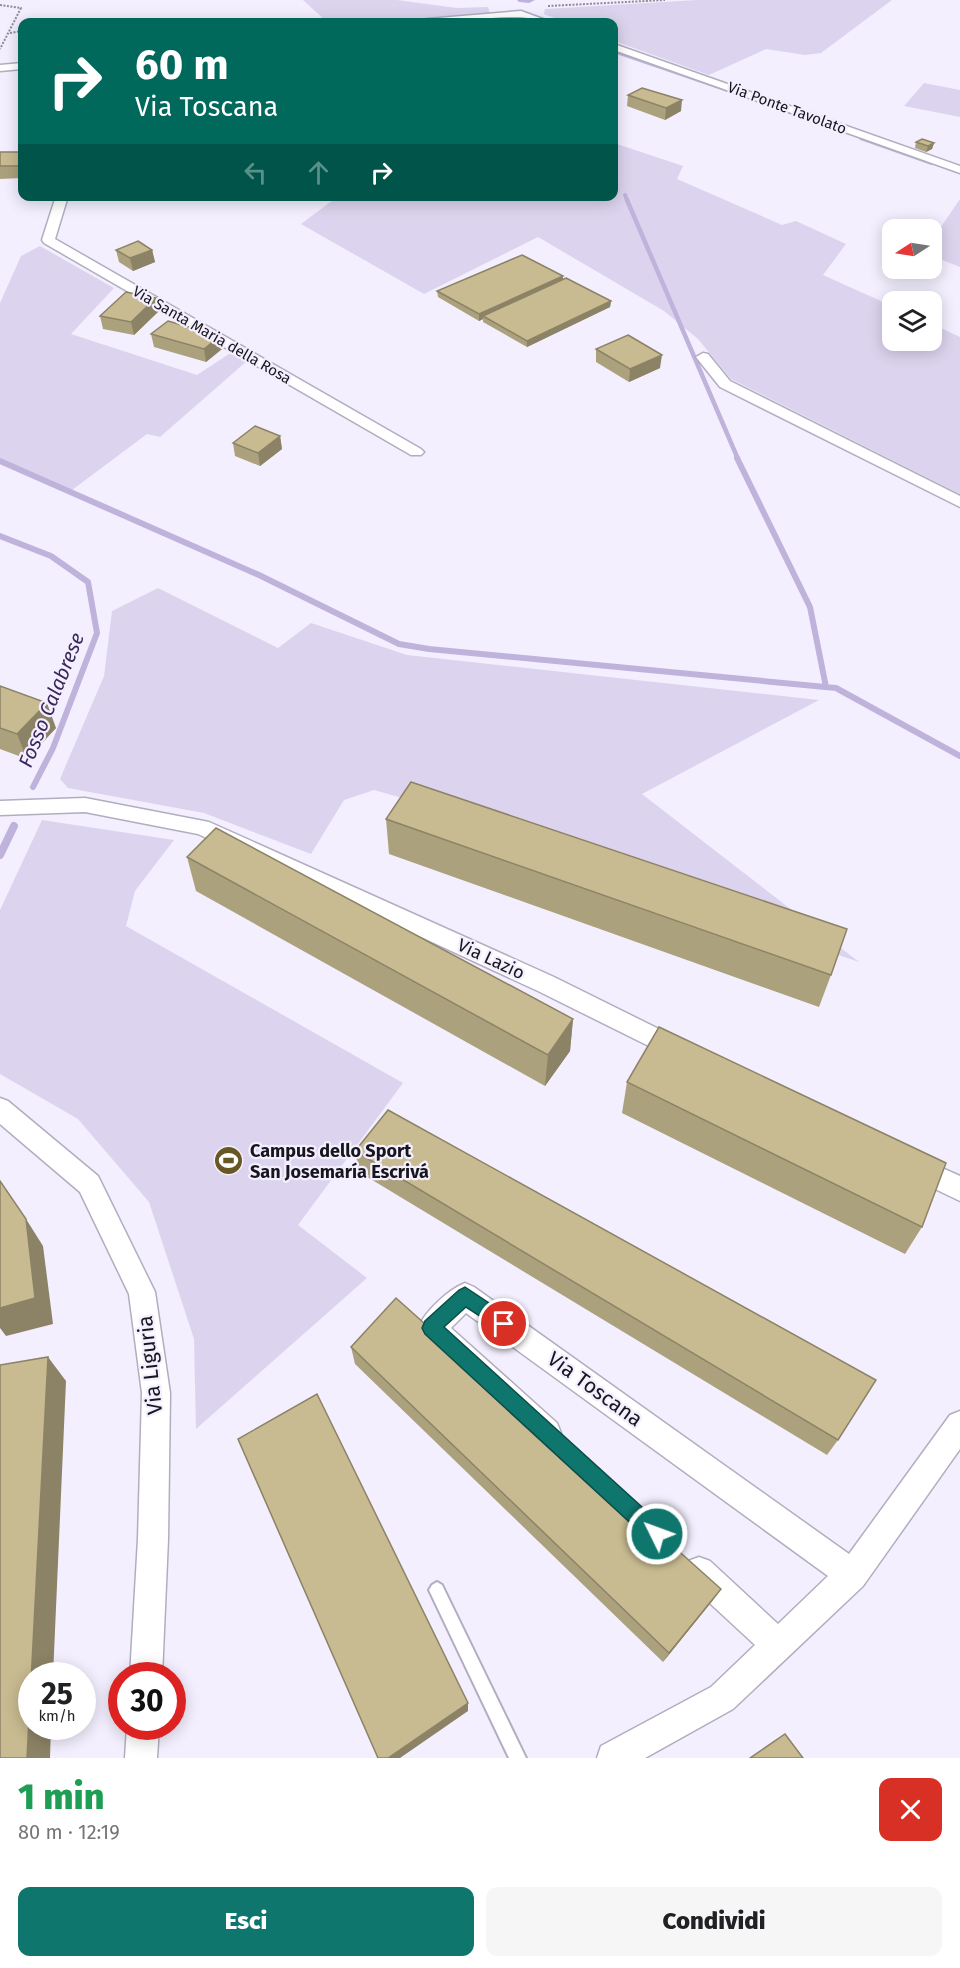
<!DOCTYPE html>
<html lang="it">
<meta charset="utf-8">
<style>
body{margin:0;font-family:"Fira Sans",sans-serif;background:#f6f6f6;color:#202124;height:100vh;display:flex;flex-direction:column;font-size:22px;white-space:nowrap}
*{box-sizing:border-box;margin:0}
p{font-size:20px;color:#757577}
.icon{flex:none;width:33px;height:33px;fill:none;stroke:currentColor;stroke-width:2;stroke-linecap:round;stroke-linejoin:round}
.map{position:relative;height:1758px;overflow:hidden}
.sheet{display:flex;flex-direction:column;background:#fff;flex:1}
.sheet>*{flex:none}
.top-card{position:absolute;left:18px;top:18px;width:600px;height:183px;border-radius:12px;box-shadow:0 3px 15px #0003;background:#00695c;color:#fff;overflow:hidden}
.needle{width:39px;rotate:258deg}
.tools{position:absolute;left:882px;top:219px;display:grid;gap:12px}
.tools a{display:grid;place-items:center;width:60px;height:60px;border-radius:12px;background:#fff;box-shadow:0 3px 15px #0003;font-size:30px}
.speed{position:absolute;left:18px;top:1662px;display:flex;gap:12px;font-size:30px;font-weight:700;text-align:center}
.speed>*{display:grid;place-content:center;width:78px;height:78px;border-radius:50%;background:#fff;box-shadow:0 3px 15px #0003;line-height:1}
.speed small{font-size:15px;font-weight:400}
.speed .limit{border:9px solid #d22;background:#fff;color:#111}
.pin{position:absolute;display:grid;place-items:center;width:51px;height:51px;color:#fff;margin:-26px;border:3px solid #fff;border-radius:50%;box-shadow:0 2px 6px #0007}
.me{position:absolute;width:66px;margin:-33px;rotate:312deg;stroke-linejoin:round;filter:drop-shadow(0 0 4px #0008)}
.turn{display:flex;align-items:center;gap:21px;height:126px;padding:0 18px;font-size:27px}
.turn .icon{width:78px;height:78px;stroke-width:2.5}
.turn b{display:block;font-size:42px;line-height:51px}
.lanes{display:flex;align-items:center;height:57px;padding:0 18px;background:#0003;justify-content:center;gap:30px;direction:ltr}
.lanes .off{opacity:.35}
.round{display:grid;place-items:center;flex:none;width:63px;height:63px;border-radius:12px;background:#f6f6f6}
.head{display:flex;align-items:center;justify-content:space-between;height:102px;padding:0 18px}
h1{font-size:36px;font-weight:800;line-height:45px;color:#1e9e55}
.cta{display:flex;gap:12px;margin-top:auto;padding:12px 18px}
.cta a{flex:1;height:69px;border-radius:12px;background:#0f766e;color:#fff;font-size:24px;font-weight:800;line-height:69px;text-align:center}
.cta a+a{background:#f6f6f6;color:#202124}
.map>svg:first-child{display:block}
.green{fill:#dcd4ee}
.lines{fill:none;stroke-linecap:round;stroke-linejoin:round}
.stream-far3{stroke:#bfb3db;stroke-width:4}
.stream-far2{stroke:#bfb3db;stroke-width:4.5}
.stream-far1{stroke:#bfb3db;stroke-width:6}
.stream{stroke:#bfb3db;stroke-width:8}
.canal{fill:#bfb3db;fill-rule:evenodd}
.lane-casing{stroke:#b2adbf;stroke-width:4}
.street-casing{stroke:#b2adbf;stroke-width:3}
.path{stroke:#8e8b96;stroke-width:2;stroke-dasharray:2 1.5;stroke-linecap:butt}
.lane{fill:#fff;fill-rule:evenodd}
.street{fill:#fff;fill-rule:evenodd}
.wall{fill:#aca17d}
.shaded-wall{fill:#8c8366}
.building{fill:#c8bb91;stroke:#8c8366;stroke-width:1.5}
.route{fill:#0f766e;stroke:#0a4d48;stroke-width:1.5}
.labels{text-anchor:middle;stroke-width:4.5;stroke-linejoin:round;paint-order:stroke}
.far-street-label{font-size:15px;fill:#18161d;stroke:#f3effe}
.street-label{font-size:18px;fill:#18161d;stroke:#f3effe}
.poi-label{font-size:18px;font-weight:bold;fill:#18161d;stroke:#f3effe;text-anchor:start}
.water-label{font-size:20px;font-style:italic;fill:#3a275a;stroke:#f3effe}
.near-street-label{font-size:21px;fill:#18161d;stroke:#f3effe}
</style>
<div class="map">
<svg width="960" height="1758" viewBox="0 0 960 1758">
<rect width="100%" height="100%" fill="#f3effe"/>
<path class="green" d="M303,0h94l60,8 31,-1 2,6 -104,9h-59z
M697,0h195l-71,53 -16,2 -39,-6 -57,26 -95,-34v-19h-49l-21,-8 1,-5z
M924,83l36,7v27l-56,-11z
M614,143l69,23 -6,13 105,46 14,-4 50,23 -23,31 69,31v34h40v-16l28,13v157l-229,-115 -33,-40 -34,-28 -126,-74 -114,57 -123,-70 36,-27 277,-1z
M960,199v68l-28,-11v-16z
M40,246l74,42 -43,46 126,41 35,-23 15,9 -87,76 -13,-3 -75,56 -72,-32v-155l21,-47z
M158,588l120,60 33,-25 96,32 412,45 -177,94 217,168 -440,-150 -3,-10 -42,-12 -30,10 -33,54 -107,-41 -136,-25 -8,-9 44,-103 8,-65z
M42,820l132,20 -39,51 -9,35 277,157 -105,142 69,53 -171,151 -2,-90 -45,-137 -71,-83 -78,-45v-164z"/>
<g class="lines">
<path class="stream-far3" d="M490,20l29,-3 16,5
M614,51l117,40
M861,138l71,25
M625,195l3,7"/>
<path class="stream-far2" d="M627,200l111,259"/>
<path class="stream-far1" d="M737,458l73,149 16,80
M0,461l259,114 140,69 30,5 407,39 124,68
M0,536l51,20 37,26 9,51 -44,115 -20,39"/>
<path class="stream" d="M0,855l14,-29"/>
<path class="canal" d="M517,0h18l-6,3 -10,-1z"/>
<defs>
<path id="lane" d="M437,1582l5,3 84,173h-17l-80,-168 3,-5z"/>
<path id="street" d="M521,11l30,11c-12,1 -21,-5 -33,-5 -32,-1 -64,8 -96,5l5,-3z
M614,44l346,122v7l-346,-123z
M22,63v6l-22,2v-6z
M56,196h12l-13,43 366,210 3,3 -3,3h-10l-367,-212 -2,-3z
M703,353l5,1 22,27 230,115v11l-240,-120 -24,-30z
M85,798l124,24 345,155 131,65 4,7 -4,7 -8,3 -8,-3 -131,-65 -340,-157 -113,-22 -85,3v-14z
M0,1098l8,3 90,75 57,116 15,101 -2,146 -6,137h-32l8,-137 4,-146 -13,-99 -49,-102 -80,-68z
M915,1156l45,20v25l-54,-26 -3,-8 3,-8z
M465,1283l9,4 375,267 101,-139 10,-4v38l-97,137 -130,123 -88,49h-48l4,-12 110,-59 44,-42 -67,-62 -4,-11 4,-11 11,-4 11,4 68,63 50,-48 -362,-263 -15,15 106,95 4,10 -4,10 -10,4 -10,-4 -116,-106 -3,-9c7,-17 30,-38 47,-45z
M127,1726h32l-2,32h-32z"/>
</defs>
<use href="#lane" class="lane-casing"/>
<use href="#street" class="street-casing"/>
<path class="path" d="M0,5l21,3 -21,41
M548,6l117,-6
M102,22l9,-1
M10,33l12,-2"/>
<use href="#lane" class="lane"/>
<use href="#street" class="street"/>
</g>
<path class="wall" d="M628,95l53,16 -16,9 -38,-14z
M916,142l18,1 -2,6 -6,3 -11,-4z
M0,152h22v26l-22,1z
M116,250h36l3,12 -22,9 -14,-9z
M563,279l48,22 -1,6 -83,40 -44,-25v-3l-4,2 -41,-24 -1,-6z
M159,311l-25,24 -31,-6 -3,-13z
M151,334l69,2 2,13 -16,13 -52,-15z
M596,349l64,19 -31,14 -33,-20z
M280,436l2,13 -22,17 -25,-10 -2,-13z
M0,686l56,42 -29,31 -27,-10z
M386,819l445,156 -12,32 -430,-153z
M187,857l386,162 -3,32 -25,35 -349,-195z
M627,1082l295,145 -17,27 -283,-141z
M355,1151l483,289 -11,15 -468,-283z
M351,1347l362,253 -50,62 -308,-298z"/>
<path class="shaded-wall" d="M682,100l-1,11 -16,9 1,-12z
M934,143l-2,6 -6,3 2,-6z
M152,250l3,12 -22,9 -3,-13z
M563,276v6l-80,34v3l-4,2v-7z
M156,298l3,13 -25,24 -3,-13z
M611,301l-1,6 -83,40v-6z
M220,336l2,13 -16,13 -2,-13z
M662,355l-2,13 -31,14 1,-13z
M280,436l2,13 -22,17 -2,-13z
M47,703l9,25 -29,31 -10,-25z
M573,1019l-3,32 -25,35 3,-31z
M26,1219l17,27 10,78 -47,12 -6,-8v-20z
M48,1357l18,24 -13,295h-21v50h19l-1,32h-23z
M721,1589l-8,11 -50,62 6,-9z
M468,1703v8l-68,47h-12z"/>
<path class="building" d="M642,88l40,12 -16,8 -38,-13z
M922,139l12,4 -6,3 -12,-4z
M0,152h22v14h-22z
M138,241l14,9 -22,8 -14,-8z
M522,255l41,21 -84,38 -42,-23z
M566,278l45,23 -84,40 -44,-25z
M126,292l30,6 -25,24 -31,-6z
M168,321l52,15 -16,13 -53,-15z
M628,335l34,20 -32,14 -34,-20z
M255,426l25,10 -22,17 -25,-10z
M0,686l47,17 -30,31 -17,-6z
M411,782l436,147 -16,46 -445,-156z
M216,828l357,191 -25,36 -361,-198z
M659,1027l287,136 -24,64 -295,-145z
M388,1110l488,270 -38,60 -483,-289z
M0,1181l26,38 9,79 -35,10z
M396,1298l325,291 -52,64 -318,-306z
M48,1357l-21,401h-27v-393z
M317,1394l151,309 -80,55h-10l-140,-319z
M785,1734l18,24h-53z"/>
<path class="route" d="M465,1287l45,30 3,7 -3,6 -6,2 -38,-25 -22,20 220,200 2,7 -2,7 -7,2 -7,-2 -225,-207 -3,-6 3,-7 34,-31z"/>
<defs>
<symbol id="stadium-disc" viewBox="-11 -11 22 22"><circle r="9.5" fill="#675725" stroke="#f3effe"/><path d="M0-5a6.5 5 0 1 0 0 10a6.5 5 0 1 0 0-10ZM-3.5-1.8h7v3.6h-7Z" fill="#fff"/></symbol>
</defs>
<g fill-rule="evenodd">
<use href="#stadium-disc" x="212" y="1144" width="33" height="33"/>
</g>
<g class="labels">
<g class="far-street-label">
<text transform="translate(787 108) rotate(20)" y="5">Via Ponte Tavolato</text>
<text transform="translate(212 335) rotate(30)" y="5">Via Santa Maria della Rosa</text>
</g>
<g class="street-label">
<text transform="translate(491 959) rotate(25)" y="6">Via Lazio</text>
</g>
<g class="poi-label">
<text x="250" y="1157">Campus dello Sport<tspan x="250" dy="21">San Josemaría Escrivá</tspan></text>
</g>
<g class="water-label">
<text transform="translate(51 700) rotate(-68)" y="7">Fosso Calabrese</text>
</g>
<g class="near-street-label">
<text transform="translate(150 1365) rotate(-96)" y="7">Via Liguria</text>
<text transform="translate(595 1389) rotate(36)" y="7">Via Toscana</text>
</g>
</g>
</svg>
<div class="tools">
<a><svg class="needle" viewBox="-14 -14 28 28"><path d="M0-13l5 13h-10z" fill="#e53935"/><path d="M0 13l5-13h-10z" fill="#757577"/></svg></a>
<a><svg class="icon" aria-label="layers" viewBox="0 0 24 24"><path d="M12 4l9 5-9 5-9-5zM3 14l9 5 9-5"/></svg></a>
</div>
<div class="speed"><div>25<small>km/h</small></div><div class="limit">30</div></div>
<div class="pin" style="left:504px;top:1324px;background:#d93025"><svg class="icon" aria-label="arrive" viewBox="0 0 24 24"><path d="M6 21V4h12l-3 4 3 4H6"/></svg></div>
<svg class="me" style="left:657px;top:1534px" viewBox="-20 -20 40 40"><circle r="17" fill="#0f766e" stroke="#fff" stroke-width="3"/><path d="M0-11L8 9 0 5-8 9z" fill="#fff"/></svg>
<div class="top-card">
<div class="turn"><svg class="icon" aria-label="right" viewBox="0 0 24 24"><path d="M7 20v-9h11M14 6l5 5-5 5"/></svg><div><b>60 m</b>Via Toscana</div></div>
<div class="lanes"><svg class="icon off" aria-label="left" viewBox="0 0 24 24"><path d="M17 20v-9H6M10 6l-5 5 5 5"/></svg><svg class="icon off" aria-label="ahead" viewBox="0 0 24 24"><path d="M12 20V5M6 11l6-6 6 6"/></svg><svg class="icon" aria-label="right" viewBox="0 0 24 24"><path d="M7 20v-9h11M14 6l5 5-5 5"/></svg></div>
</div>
</div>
<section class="sheet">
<div class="head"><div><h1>1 min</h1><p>80 m · 12:19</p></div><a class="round" style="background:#d93025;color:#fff"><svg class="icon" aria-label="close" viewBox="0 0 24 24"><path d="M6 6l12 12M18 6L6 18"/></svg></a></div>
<div class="cta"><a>Esci</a><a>Condividi</a></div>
</section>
